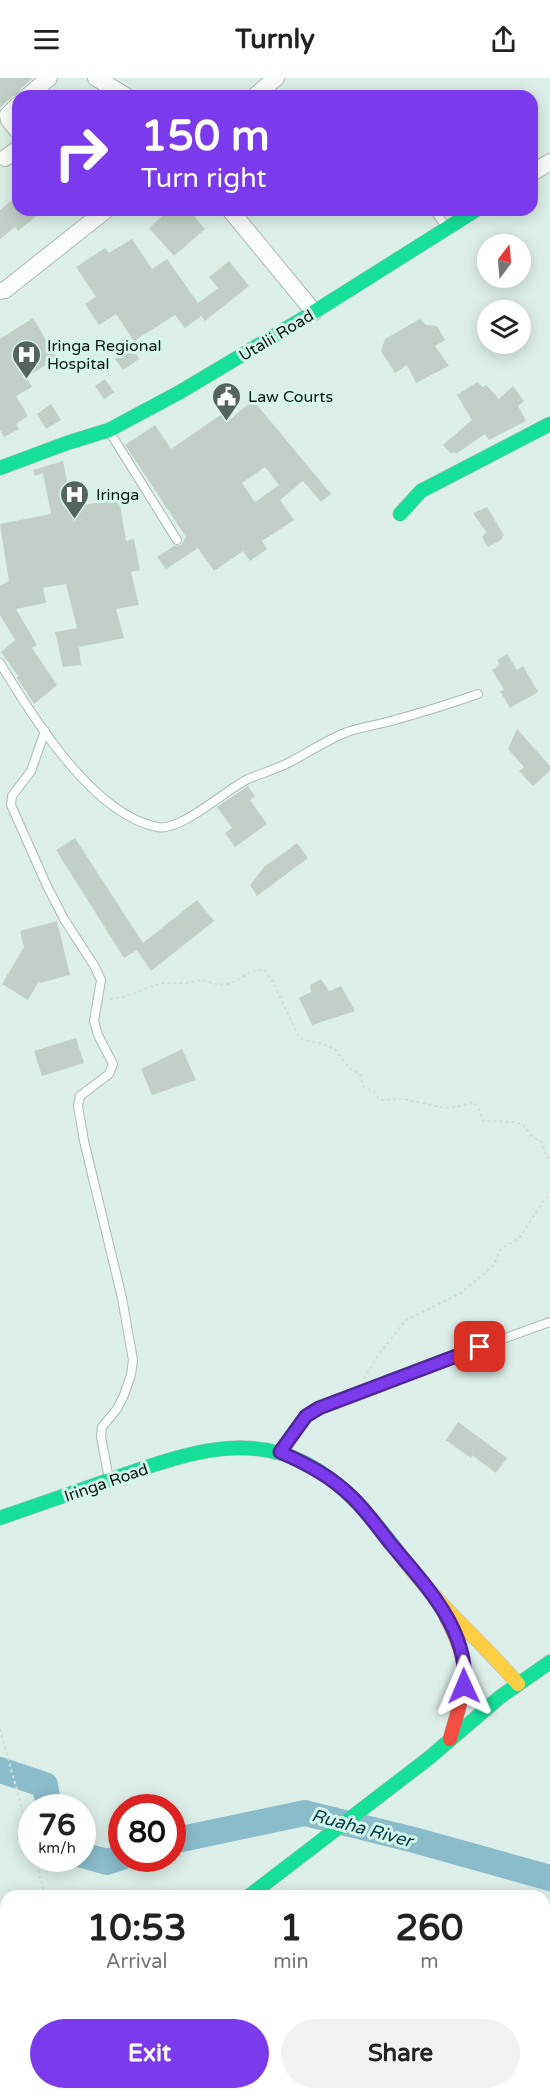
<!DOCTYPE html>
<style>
body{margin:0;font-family:"Varela Round",sans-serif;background:#f2f2f2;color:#222;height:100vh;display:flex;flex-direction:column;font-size:22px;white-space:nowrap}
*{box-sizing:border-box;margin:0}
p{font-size:20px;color:#767676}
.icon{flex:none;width:33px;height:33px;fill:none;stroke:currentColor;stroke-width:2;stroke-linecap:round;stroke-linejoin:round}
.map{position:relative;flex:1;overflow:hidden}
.panel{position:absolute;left:0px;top:1812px;width:550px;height:210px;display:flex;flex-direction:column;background:#fff;border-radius:18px 18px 0 0;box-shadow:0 3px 15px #0003}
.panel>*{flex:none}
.guide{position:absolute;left:12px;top:12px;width:526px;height:126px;border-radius:18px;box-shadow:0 3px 15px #0003;background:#7c3aed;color:#fff;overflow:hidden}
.needle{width:39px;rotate:16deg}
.fabs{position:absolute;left:477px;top:156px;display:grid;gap:12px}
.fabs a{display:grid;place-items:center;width:54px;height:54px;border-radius:50%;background:#fff;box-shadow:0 3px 15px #0003;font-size:30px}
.speed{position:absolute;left:18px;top:1716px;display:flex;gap:12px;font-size:30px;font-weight:700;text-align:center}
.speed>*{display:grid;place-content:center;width:78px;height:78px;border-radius:50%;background:#fff;box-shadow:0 3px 15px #0003;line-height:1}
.speed small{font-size:15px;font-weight:400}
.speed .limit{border:9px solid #d22;background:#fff;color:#111}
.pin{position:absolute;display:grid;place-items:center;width:51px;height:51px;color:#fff;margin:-26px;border-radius:12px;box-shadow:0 3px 9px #0006}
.me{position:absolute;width:66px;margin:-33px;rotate:359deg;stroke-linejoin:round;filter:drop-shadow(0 0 4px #0008)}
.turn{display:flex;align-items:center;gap:21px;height:126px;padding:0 30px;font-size:27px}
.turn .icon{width:78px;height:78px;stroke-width:2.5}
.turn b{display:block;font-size:42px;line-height:51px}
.eta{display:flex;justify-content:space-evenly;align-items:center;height:102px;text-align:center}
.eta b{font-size:36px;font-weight:800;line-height:42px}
.primary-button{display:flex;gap:12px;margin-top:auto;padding:12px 30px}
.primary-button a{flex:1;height:69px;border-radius:36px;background:#7c3aed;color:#fff;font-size:24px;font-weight:800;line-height:69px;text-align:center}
.primary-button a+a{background:#f2f2f2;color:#222}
header{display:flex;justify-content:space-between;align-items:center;height:78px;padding:0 30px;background:#fff;font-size:27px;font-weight:800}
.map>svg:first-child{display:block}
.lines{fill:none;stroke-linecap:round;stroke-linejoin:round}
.river{stroke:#8bbccb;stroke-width:26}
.building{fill:#c2cfc7;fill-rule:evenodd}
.lane-casing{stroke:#acbab5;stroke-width:10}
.street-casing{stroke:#acbab5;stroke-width:18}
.fast-casing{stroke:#acbab5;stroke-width:15}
.slow-casing{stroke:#acbab5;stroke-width:15}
.jam-casing{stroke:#acbab5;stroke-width:15}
.path{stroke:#d5dbd9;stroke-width:2;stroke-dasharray:3 3;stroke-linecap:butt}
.lane{stroke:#fafdfc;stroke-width:8}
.street{stroke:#fafdfc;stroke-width:16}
.fast{stroke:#16e098;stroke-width:14}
.slow{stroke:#ffcf43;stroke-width:14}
.jam{stroke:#f24e42;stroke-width:14}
.route-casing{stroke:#51269a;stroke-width:15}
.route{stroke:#7c3aed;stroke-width:10}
.labels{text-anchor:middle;stroke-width:6;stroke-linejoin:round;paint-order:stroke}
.street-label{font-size:16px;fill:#0c1814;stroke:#d5f7eb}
.poi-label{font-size:16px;fill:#0c1814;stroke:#d5f7eb;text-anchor:start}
.water-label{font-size:18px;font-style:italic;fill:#023c4e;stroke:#d5f7eb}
</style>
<header><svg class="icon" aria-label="menu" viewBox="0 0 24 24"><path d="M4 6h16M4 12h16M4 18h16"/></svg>Turnly<svg class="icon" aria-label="share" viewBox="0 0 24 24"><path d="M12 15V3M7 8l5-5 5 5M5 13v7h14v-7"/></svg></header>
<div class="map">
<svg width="550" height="2022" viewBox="0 0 550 2022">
<rect width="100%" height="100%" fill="#ddefe9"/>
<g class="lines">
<path class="river" d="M0,1692l45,15 4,23
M172,1763l133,-28 109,27 136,38
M82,1777l25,7 15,-5"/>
</g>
<path class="building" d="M0,0h33l-12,10 -3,7 -7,2 -11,11z
M18,117v15h26l-26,21 -3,-4 -15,12v-29z
M169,132h20l16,19 -31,27 -25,-28z
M132,161l20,30 15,-10 31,44 20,-15 -9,-11 20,-16 20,25 -44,35 -4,-5 -16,12 -10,-13 -41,26 -18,-27 -17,11 -14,-21 11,-7 -20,-30 29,-19 4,5z
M33,240l24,40 -31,19 6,10 -16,9 12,20 -12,8 3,5 -15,8 -4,-7v-91z
M420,241l6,6 11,1 8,14 -10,6 14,20 -33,17 -9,-18 -12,8 -14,-22 4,-12z
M132,270l7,11 -16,11 -8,-11z
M105,301l9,13 -10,7 -9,-13z
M477,304l6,5 3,-2 13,14 14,-13 11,15 -6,5 8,15 -37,19 -4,-6 -29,20 -2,-2 -3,2 -8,-9 29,-25 -15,-25z
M253,322l78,94 -10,8 -18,-21 -23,19 14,20 -32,21 5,8 -17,12 -7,-10 -29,20 -16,-23 -32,21 -9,-12 17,-11 7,-1 5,-8 -61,-92 30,-20 16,24 51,-35 5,8zM265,389l14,18 -24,17 -13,-19z
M51,326l10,16 -15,9 -9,-15z
M63,383l9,46 47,-8 7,42 8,-2 6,31 -9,2 8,33 -23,4 8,29 -45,9 2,18 -18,2 -8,-35 22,-4 -11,-44 -23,4 3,15 -30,6 21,36 -5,3 25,37 -23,19 -17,-26 1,-2 -17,-24 14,-12 -15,-25v-29l9,-5 -9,-57 51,-10 -8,-41 -8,3 -2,-6z
M487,429l17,28 -3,5 -13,7 -6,-10 4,-5 -13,-19z
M507,576l10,16 6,-4 15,26 -28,16 -10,-17 4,-1 -12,-20 8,-5 -3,-5z
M517,651l33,37v5l-17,15 -14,-15 5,-4 -16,-18z
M248,708l7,10 -5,4 17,24 -32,23 -10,-14 7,-5 -15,-21z
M75,760l68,105 54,-43 17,21 -63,50 -14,-21 -13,8 -68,-108z
M297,765l11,15 -51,38 -7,-11 14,-18z
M57,843l13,54 -30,8 -1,-2 -11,19 -26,-16 22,-37 -4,-16z
M321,901l8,12 12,-5 14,25 -43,14 -13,-27 12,-6 -1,-7z
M76,960l8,25 -42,13 -8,-25z
M182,971l14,31 -44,15 -11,-26z
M458,1344l49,36 -11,15 -24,-18 -1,3 -25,-18z"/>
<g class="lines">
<defs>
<path id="lane" d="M434,132l13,18
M109,353l68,109
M0,585c33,54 92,151 157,164 24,5 68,-37 91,-48 14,-6 29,-10 42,-17 19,-10 37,-22 57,-30 14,-5 30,-7 44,-11 30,-8 58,-17 87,-27
M45,653l-14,40 -19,25 -1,9 36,81 17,33 31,48 6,13 -7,41 4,14 15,29 -4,10 -29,22 -2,10 6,35 38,157 11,62 -2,15 -7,20 -7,14 -15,18 -1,10 7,37
M284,1369l22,-31 13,-8 127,-49 104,-37"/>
<path id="street" d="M96,0l30,18
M28,18l21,-18
M255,18l21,-18
M18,27l-10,10 1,5 9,11
M5,80l13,-9
M532,95l18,-11
M230,132l84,102
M0,213l5,-1 101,-80
M86,2022l2,-6"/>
<path id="fast" d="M0,390l67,-25 42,-13 71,-38 134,-80 162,-102
M400,436l21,-23 129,-67
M0,1440c37,-13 75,-26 112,-39 63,-21 129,-49 193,-16 44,22 74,64 103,102
M249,1818l180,-138 71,-61 50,-35"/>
<path id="slow" d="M408,1487c33,43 75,78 110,119"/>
<path id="jam" d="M446,1539c28,52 19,69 4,122
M0,2000l6,-5"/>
</defs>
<use href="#lane" class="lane-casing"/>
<use href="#street" class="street-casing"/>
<use href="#fast" class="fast-casing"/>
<use href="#slow" class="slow-casing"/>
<use href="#jam" class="jam-casing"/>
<path class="path" d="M110,921l13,-2 38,-14h26l16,-3 16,5 10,-1 24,-13 11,-2 8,11 27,57 6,3 19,4 12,6 13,18 11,6 3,12 11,6 6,8 23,-1 42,9 10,-1 18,-5 7,9 3,10 32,1 8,3 10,12 9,5 4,13 4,4
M364,1301l12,-21 29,-37 56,-28 33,-28 6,-15 20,-13 25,-38 5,-4
M0,1651l32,116
M35,1780l10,38"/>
<use href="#lane" class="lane"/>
<use href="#street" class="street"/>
<use href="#fast" class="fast"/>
<use href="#slow" class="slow"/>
<use href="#jam" class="jam"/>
</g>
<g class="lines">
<defs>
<path id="route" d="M464,1608c6,-56 -40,-102 -73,-142 -12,-15 -24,-32 -38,-46 -21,-21 -46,-34 -73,-46l26,-36 13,-8 161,-61"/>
</defs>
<use href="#route" class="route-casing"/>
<use href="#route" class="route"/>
</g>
<defs>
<symbol id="hospital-pin" viewBox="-11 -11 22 30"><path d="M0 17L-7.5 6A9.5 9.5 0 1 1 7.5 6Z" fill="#55635f" stroke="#d5f7eb"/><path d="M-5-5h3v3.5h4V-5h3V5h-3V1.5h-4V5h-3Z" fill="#fff"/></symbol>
<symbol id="civic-pin" viewBox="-11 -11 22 30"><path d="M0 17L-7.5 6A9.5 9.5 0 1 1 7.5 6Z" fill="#55635f" stroke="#d5f7eb"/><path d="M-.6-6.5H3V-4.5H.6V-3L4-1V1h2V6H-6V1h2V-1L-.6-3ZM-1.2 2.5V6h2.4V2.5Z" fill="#fff"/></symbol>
</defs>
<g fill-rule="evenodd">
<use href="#hospital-pin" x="10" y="260" width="33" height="45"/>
<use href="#civic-pin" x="210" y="302" width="33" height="45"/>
<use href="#hospital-pin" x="58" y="400" width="33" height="45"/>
</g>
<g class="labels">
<g class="street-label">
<text transform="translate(276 257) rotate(-31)" y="6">Utalii Road</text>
<text transform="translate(106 1404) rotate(-19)" y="6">Iringa Road</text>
</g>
<g class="poi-label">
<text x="47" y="273">Iringa Regional<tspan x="47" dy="18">Hospital</tspan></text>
<text x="248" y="324">Law Courts</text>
<text x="96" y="422">Iringa</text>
</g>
<g class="water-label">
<text transform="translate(362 1750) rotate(15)" y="6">Ruaha River</text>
</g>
</g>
</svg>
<div class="fabs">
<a><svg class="needle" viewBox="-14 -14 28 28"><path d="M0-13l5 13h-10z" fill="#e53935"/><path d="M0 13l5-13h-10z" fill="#767676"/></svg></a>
<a><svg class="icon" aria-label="layers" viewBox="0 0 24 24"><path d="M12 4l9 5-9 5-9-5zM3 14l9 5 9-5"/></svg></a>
</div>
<div class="speed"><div>76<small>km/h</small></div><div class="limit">80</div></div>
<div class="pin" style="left:480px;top:1269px;background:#d93025"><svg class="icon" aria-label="arrive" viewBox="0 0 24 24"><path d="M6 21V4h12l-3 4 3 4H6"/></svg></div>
<svg class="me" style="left:464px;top:1608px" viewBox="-20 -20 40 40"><path d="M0-17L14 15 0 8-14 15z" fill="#7c3aed" stroke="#fff" stroke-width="4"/></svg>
<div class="guide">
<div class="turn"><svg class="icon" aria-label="right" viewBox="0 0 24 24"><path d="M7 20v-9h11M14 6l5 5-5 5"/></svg><div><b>150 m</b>Turn right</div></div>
</div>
<section class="panel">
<div class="eta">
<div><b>10:53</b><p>Arrival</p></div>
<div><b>1</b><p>min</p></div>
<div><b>260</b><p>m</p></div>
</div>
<div class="primary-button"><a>Exit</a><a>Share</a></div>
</section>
</div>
